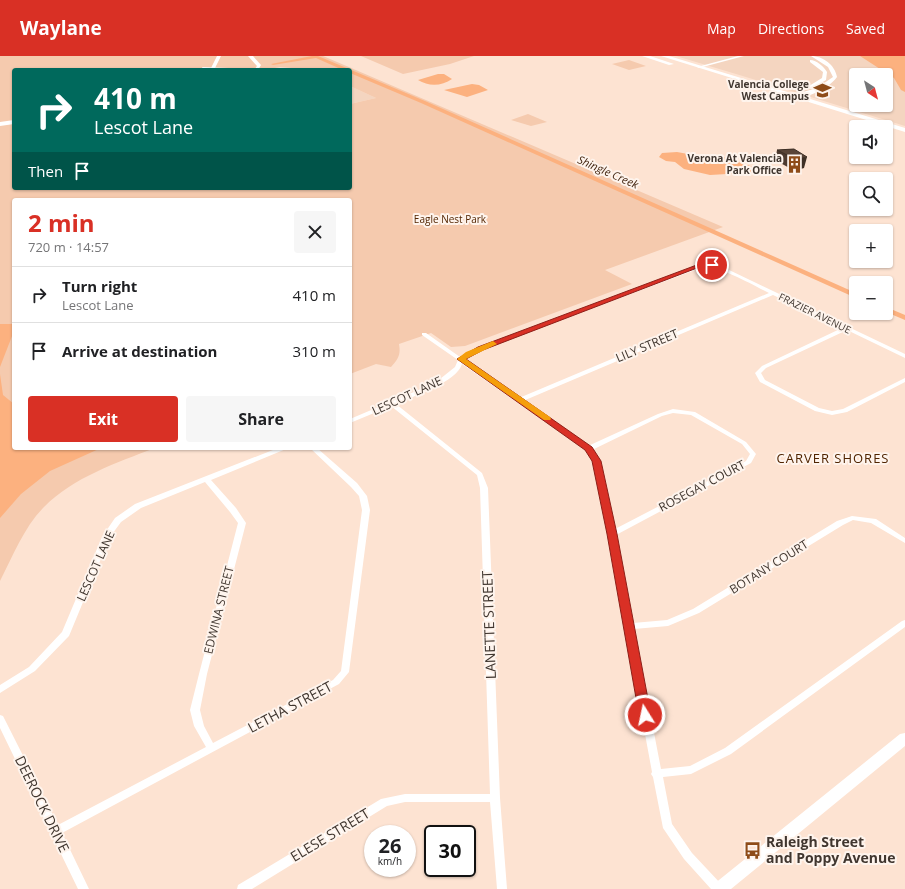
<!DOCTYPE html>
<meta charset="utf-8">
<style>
body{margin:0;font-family:"Open Sans",sans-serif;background:#f6f6f6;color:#202124;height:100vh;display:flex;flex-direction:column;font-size:15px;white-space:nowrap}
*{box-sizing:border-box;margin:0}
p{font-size:13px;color:#757577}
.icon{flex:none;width:22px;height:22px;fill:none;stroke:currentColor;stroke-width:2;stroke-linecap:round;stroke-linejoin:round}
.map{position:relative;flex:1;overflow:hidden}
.sheet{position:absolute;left:12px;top:142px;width:340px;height:252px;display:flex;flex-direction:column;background:#fff;border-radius:4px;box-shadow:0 1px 3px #0004}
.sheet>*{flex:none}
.guide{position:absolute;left:12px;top:12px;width:340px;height:122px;border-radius:4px;box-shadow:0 1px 3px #0004;background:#00695c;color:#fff;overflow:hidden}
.needle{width:26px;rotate:144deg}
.buttons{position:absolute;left:849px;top:12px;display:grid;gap:8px}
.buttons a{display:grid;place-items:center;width:44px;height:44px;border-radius:4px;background:#fff;box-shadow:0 1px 3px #0004;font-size:20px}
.speed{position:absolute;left:364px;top:769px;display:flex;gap:8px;font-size:20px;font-weight:700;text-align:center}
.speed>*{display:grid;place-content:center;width:52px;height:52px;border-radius:50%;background:#fff;box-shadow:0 1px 3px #0004;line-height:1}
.speed small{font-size:10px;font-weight:400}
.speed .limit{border:2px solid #111;border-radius:6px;background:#fff;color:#111}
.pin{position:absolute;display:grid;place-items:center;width:34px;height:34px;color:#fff;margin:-17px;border:2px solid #fff;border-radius:50%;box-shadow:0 1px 4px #0007}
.me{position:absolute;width:44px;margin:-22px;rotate:350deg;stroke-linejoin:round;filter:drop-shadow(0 0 3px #0008)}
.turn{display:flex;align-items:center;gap:14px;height:84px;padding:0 16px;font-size:18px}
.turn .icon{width:52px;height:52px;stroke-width:2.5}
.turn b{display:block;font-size:28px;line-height:34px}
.then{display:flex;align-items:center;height:38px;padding:0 16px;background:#0003;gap:8px;font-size:15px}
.round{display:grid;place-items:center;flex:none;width:42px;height:42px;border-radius:4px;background:#f6f6f6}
.summary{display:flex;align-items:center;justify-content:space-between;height:68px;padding:0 16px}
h1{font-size:24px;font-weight:700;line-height:30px;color:#d93025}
.cta{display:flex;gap:8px;margin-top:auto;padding:8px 16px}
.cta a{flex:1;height:46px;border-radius:4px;background:#d93025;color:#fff;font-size:16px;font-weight:700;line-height:46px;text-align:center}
.cta a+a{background:#f6f6f6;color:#202124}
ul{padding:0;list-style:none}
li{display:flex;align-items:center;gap:12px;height:56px;padding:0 16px;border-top:1px solid #e0e0e0}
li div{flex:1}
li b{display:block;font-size:15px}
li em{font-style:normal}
header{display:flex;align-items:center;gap:24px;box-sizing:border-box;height:56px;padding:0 20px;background:#d93025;color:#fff}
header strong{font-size:19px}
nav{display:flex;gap:22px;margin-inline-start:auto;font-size:14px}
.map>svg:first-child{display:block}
.built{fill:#f4d5c0;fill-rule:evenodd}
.green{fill:#f5caae;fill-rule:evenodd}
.water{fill:#fcb17f}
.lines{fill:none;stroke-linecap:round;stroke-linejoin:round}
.canal{fill:#fcb17f;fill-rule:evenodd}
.street{fill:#fff;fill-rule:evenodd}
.secondary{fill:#fff;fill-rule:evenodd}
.primary{fill:#fff;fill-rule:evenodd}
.wall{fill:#4d3a2f}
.shaded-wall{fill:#3e3026}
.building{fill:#594437;stroke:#3e3026}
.route{fill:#d93025;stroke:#8d1f18}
.slow{fill:#f59e0b}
.labels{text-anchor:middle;stroke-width:4;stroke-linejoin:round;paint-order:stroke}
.far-poi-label{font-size:10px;font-weight:bold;fill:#40362f;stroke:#fef4ed;text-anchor:end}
.far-park-label{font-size:10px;fill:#532500;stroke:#fef4ed}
.far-street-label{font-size:10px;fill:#40362f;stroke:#fef4ed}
.far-water-label{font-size:11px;font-style:italic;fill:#432510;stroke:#fef4ed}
.street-label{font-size:12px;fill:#40362f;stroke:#fef4ed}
.neighbourhood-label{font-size:13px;letter-spacing:1px;fill:#502400;stroke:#fef4ed}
.near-street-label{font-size:14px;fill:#40362f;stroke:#fef4ed}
.near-poi-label{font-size:14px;font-weight:bold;fill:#40362f;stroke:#fef4ed;text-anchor:start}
</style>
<header>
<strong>Waylane</strong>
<nav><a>Map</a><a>Directions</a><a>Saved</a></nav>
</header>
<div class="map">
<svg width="905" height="833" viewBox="0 0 905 833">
<rect width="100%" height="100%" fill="#fde3d2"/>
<path class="built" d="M676,0h229v70l-169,-52zM856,19h30v30h-30z
M350,30l26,12 -26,6z"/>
<path class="green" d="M0,0h323l400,171 -118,43 27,14 -167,62 -14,1 -20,-14 -32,11c2,11 -1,15 -8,23l-15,-3 -26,10v-174h-336v248h141c-39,15 -81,29 -111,59 -20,20 -31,49 -44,74zM280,11l36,3h34v16l26,12 -26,6v84h-336v-118h251z
M361,0h113l-24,8 -47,10z
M629,4l17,6 -17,4 -17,-6z
M528,58l19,8 -16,4 -20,-6z"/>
<path class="water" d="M860,0h45v36l-4,-2 -7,-12z
M438,18h6l8,5c-10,7 -23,8 -34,1z
M472,28l7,1 9,5 -21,7 -23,-7z
M677,96l33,6 11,-2 32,11 8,5 -51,3 -26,-6 -9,-7 -9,-1 -7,-4 3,-4z
M0,268h14v7l-14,36z
M0,318l3,21 11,9v44h87l-51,23 -29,23 -21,24z"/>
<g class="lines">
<path class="canal" d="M312,0h6l107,45 431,192v5l-435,-195 -71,-30v-3h-7l-27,-12 -43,7 -2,-1z
M886,251l19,8v5l-19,-8z"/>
<path class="street" d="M738,0h6l-45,12 -2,-1z
M202,11l54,2 2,1 -55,-1z
M711,207l16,6 178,85v4l-2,-1 -56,-27 -81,38 -5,5 4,7 54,28 13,3 11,-2 62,-31v4l-58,30 -15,3 -17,-4 -55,-29 -5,-9 7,-7 80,-38 -69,-33 -250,106 65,45 70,-32 15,-5 22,3 51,30 10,12 -5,9 -135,72 17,88 34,-3 26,-11 144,-88 15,-5 24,3 29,19v5l-34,-20 -18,-3 -10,5 -144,88 -31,13 -34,3 27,140 29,-3 35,-18 177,-127 3,-1v7l-174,127 -40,20 -28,3 9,47 20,29 30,32 1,4h-12l-27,-30 -21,-31 -10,-51 -2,-3 1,-2 -44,-238 -14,-73 -8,-11 -124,-86c-5,18 -49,32 -66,40l86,69 6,15 12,310 7,91h-10l-7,-87h-85l-18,4 -135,83h-15l1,-4 143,-86 24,-5h85l-10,-306 -3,-13 -86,-69 -41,17v-4l85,-36 20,-16 3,-7 -36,-25v-2h4l34,24 19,-10 221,-83zM703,211c19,0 48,17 66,26l-250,105 -55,-38 19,-11zM673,357l18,2 51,29 8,10 -4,7 -131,68 -15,-68 -8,-11 70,-34z
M278,392h9l-1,1 -75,31 25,28 10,15 -39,151 -7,36 4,16 9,17 120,-63 8,-9 21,-161 -3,-14 -8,-9 -41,-39h7l40,35 10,13 3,14 -21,162 -10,12 -277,149 27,56h-11l-78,-161v-13l3,1 55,109 148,-78 -12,-21 -4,-16 9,-36 39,-151 -8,-11 -25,-30 -64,26 -20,14 -11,15 -41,99 -34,35 -35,22v-8l29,-18 33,-35 40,-95 13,-19 20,-14z"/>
<path class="secondary" d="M217,0h4l-7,14h-4z
M248,0h5l8,9 -3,5h-4l3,-4z
M811,0c12,0 24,9 26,21 -10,14 -37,24 -55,23v-2l35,-10 16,-11 -5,-10z
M810,4c7,0 14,7 17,12l-1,8 -15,9 -3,-2 1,-1 13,-8 1,-6 -13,-10z
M14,64v4l-14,2v-4z
M905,677v13l-174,143h-20l3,-5 186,-150z"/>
<path class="primary" d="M642,0h8l24,8 -5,1z
M661,0h8l236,72v4z"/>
</g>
<path class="wall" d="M794,93l10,19 -11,2 -18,-10 2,-10z"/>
<path class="shaded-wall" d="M807,101l-3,11 -11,2 2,-11z"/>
<path class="building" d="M794,93l13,8 -12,2 -18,-9z"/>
<path class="route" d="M702,207h10l3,2 -3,2 -15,1 -214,82 -17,9 126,88 9,14 16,73 34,181 -1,4 -5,1 -4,-1 -2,-4 -32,-181 -15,-73 -7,-11 -128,-91 21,-12z"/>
<path class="slow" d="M493,285l4,3 -2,1 -29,14 84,58 1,2 -1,1h-6l-87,-61 9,-7z"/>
<defs>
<symbol id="university-bare" viewBox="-9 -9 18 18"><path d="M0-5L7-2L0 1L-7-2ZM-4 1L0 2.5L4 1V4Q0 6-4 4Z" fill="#8e4c19" stroke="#fef4ed" stroke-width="2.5" paint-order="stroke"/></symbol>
<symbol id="building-bare" viewBox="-9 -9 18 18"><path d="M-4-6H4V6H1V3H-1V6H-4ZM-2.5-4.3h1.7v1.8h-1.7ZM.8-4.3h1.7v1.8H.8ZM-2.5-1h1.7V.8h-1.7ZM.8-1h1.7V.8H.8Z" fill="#8e4c19" stroke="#fef4ed" stroke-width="2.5" paint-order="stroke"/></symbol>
<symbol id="bus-bare" viewBox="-9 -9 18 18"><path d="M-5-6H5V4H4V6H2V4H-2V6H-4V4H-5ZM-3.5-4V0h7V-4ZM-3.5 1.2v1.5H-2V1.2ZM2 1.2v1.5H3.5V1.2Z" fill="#8e4c19" stroke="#fef4ed" stroke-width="2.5" paint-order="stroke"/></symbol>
</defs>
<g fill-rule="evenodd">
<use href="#university-bare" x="810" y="22" width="25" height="25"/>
<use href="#building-bare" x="782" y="96" width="25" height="25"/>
<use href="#bus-bare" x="740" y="782" width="25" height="25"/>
</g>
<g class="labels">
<g class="far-poi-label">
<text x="809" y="32">Valencia College<tspan x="809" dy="12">West Campus</tspan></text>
<text x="782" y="106">Verona At Valencia<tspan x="782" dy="12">Park Office</tspan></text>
</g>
<g class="far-park-label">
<text x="450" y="167">Eagle Nest Park</text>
</g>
<g class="far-street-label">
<text transform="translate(815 257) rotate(26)" y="4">FRAZIER AVENUE</text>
</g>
<g class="far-water-label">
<text transform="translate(608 116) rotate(24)" y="4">Shingle Creek</text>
</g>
<g class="street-label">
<text transform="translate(647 290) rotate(-23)" y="4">LILY STREET</text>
<text transform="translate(407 340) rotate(-25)" y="4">LESCOT LANE</text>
<text transform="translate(702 430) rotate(-28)" y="4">ROSEGAY COURT</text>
<text transform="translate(96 510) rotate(-66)" y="4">LESCOT LANE</text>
<text transform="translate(769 511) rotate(-32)" y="4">BOTANY COURT</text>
<text transform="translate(219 554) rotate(-76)" y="4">EDWINA STREET</text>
</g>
<g class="neighbourhood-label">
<text x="833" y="407">CARVER SHORES</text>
</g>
<g class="near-street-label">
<text transform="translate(489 569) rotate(-92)" y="5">LANETTE STREET</text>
<text transform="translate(290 651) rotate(-28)" y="5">LETHA STREET</text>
<text transform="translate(42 748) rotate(64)" y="5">DEEROCK DRIVE</text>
<text transform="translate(330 779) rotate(-31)" y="5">ELESE STREET</text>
</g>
<g class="near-poi-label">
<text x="766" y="791">Raleigh Street<tspan x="766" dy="16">and Poppy Avenue</tspan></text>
</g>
</g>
</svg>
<div class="buttons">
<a><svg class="needle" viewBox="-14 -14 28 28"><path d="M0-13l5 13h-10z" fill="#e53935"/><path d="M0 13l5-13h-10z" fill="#757577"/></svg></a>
<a><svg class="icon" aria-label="sound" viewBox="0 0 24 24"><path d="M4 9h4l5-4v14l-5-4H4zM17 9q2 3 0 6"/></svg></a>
<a><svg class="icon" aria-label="search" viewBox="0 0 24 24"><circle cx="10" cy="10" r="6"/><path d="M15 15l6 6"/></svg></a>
<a>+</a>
<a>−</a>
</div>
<div class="speed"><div>26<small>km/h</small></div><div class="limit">30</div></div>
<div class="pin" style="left:712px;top:209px;background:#d93025"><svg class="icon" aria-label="arrive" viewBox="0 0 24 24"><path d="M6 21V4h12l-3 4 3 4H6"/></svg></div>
<svg class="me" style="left:645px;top:659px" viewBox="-20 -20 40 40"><circle r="17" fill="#d93025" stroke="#fff" stroke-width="3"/><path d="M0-11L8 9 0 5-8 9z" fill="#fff"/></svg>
<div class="guide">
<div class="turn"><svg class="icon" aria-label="right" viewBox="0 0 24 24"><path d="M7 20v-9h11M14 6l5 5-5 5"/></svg><div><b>410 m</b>Lescot Lane</div></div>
<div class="then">Then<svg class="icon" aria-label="arrive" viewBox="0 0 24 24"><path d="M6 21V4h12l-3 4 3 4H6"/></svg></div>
</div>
<section class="sheet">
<div class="summary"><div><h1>2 min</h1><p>720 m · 14:57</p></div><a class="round"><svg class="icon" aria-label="close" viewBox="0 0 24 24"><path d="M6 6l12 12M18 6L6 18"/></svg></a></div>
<ul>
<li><svg class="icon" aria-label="right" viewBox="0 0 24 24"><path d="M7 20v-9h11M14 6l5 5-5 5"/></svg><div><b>Turn right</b><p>Lescot Lane</p></div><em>410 m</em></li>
<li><svg class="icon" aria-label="arrive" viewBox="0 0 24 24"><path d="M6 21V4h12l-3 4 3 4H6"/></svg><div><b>Arrive at destination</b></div><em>310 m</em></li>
</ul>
<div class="cta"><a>Exit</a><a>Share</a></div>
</section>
</div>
